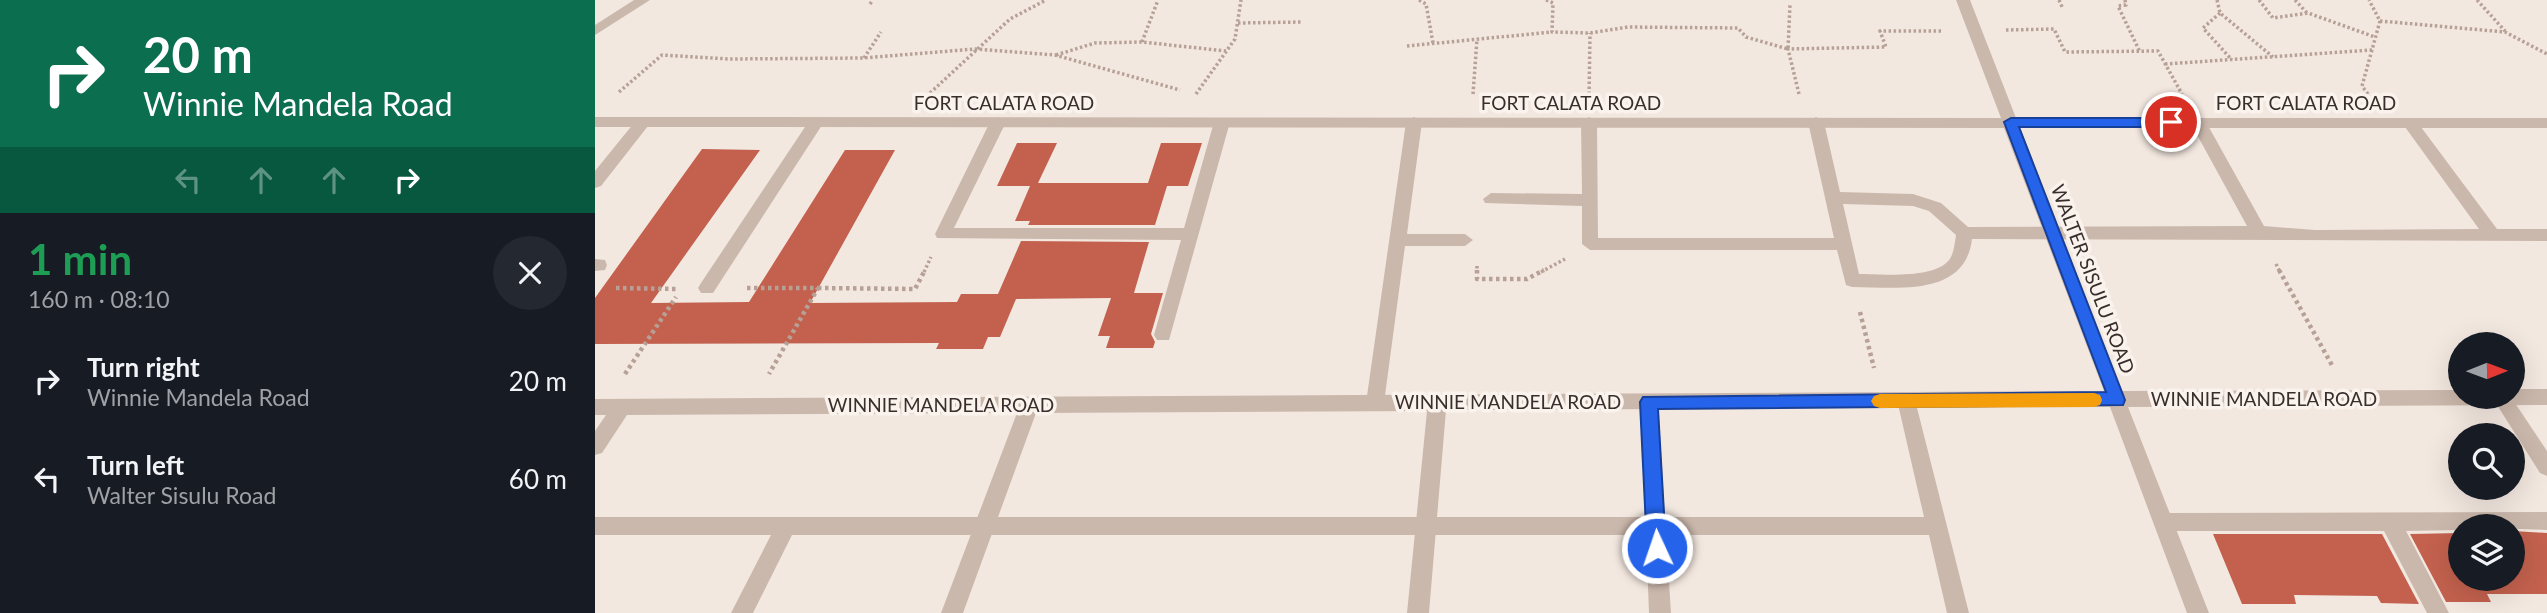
<!DOCTYPE html>
<meta charset="utf-8">
<style>
body{margin:0;font-family:Lato,sans-serif;background:#242831;color:#f1f3f6;height:100vh;display:flex;flex-direction:column;font-size:26px;white-space:nowrap}
*{box-sizing:border-box;margin:0}
p{font-size:23px;color:#9ea1a6}
.icon{flex:none;width:38px;height:38px;fill:none;stroke:currentColor;stroke-width:2;stroke-linecap:round;stroke-linejoin:round}
.map{position:relative;flex:1;overflow:hidden}
.panel{display:flex;flex-direction:column;background:#171b24;width:595px}
.panel>*{flex:none}
.top-card{background:#0b6e4f;color:#fff;overflow:hidden}
.needle{width:46px;rotate:89deg}
.buttons{position:absolute;left:1853px;top:332px;display:grid;gap:14px}
.buttons a{display:grid;place-items:center;width:77px;height:77px;border-radius:50%;background:#171b24;box-shadow:0 7px 28px #0002;font-size:35px}
.pin{position:absolute;display:grid;place-items:center;width:60px;height:60px;color:#fff;margin:-30px;border:4px solid #fff;border-radius:50%;box-shadow:0 2px 7px #0007}
.me{position:absolute;width:77px;margin:-38px;rotate:357deg;stroke-linejoin:round;filter:drop-shadow(0 0 5px #0008)}
.turn{display:flex;align-items:center;gap:24px;height:147px;padding:0 28px;font-size:32px}
.turn .icon{width:91px;height:91px;stroke-width:2.5}
.turn b{display:block;font-size:49px;line-height:60px}
.lanes{display:flex;align-items:center;height:66px;padding:0 28px;background:#0003;justify-content:center;gap:35px;direction:ltr}
.lanes .off{opacity:.35}
.round{display:grid;place-items:center;flex:none;width:74px;height:74px;border-radius:37px;background:#242831}
.head{display:flex;align-items:center;justify-content:space-between;height:119px;padding:0 28px}
h1{font-size:42px;font-weight:700;line-height:52px;color:#1e9e55}
ul{padding:0;list-style:none}
li{display:flex;align-items:center;gap:21px;height:98px;padding:0 28px}
li div{flex:1}
li b{display:block;font-size:26px}
li em{font-style:normal}
main{display:flex;flex:1;min-height:0}
.map>svg:first-child{display:block}
.building{fill:#c3614e}
.lines{fill:none;stroke-linecap:round;stroke-linejoin:round}
.path-far1{stroke:#b7a196;stroke-width:3.5;stroke-dasharray:2.5 2.5;stroke-linecap:butt}
.path{stroke:#b7a196;stroke-width:4.5;stroke-dasharray:3.5 3.5;stroke-linecap:butt}
.service{fill:#cbb8ac;fill-rule:evenodd}
.minor{fill:#cbb8ac;fill-rule:evenodd}
.route{fill:#2563eb;stroke:#184099;stroke-width:2}
.slow{fill:#f59e0b}
.labels{text-anchor:middle;stroke-width:7;stroke-linejoin:round;paint-order:stroke}
.street-label{font-size:19px;fill:#392e2b;stroke:#faf3ed}
</style>
<main>
<section class="panel">
<div class="top-card">
<div class="turn"><svg class="icon" aria-label="right" viewBox="0 0 24 24"><path d="M7 20v-9h11M14 6l5 5-5 5"/></svg><div><b>20 m</b>Winnie Mandela Road</div></div>
<div class="lanes"><svg class="icon off" aria-label="left" viewBox="0 0 24 24"><path d="M17 20v-9H6M10 6l-5 5 5 5"/></svg><svg class="icon off" aria-label="ahead" viewBox="0 0 24 24"><path d="M12 20V5M6 11l6-6 6 6"/></svg><svg class="icon off" aria-label="ahead" viewBox="0 0 24 24"><path d="M12 20V5M6 11l6-6 6 6"/></svg><svg class="icon" aria-label="right" viewBox="0 0 24 24"><path d="M7 20v-9h11M14 6l5 5-5 5"/></svg></div>
</div>
<div class="head"><div><h1>1 min</h1><p>160 m · 08:10</p></div><a class="round"><svg class="icon" aria-label="close" viewBox="0 0 24 24"><path d="M6 6l12 12M18 6L6 18"/></svg></a></div>
<ul>
<li><svg class="icon" aria-label="right" viewBox="0 0 24 24"><path d="M7 20v-9h11M14 6l5 5-5 5"/></svg><div><b>Turn right</b><p>Winnie Mandela Road</p></div><em>20 m</em></li>
<li><svg class="icon" aria-label="left" viewBox="0 0 24 24"><path d="M17 20v-9H6M10 6l-5 5 5 5"/></svg><div><b>Turn left</b><p>Walter Sisulu Road</p></div><em>60 m</em></li>
</ul>
</section>
<div class="map">
<svg width="1952" height="613" viewBox="0 0 1952 613">
<rect width="100%" height="100%" fill="#f3e8e0"/>
<path class="building" d="M422,143h40l-19,40h110l13,-40h41l-14,43h-21l-12,39h-127l2,-4h-15l15,-35h-33z
M107,149l58,1 -109,153 98,-1 96,-152h50l-85,153 147,-1 4,-8h37l23,-53 128,1 -15,51h29l-12,41 4,8 -2,6h-47l4,-12h-12l13,-38 -95,1 -16,38h-12l-5,12h-47l3,-6 -344,1v-46z
M1918,531l34,2v61h-60l4,8h-45l-36,-68 51,-1v46h52z
M1618,534h169l37,70 -38,-1 -4,-7 -83,-1 2,9h-54z"/>
<g class="lines">
<path class="path-far1" d="M824,0l7,4 7,39
M951,0l7,3 -1,29 38,1 38,-6 110,1 8,9 42,12 2,-45
M1464,0l4,9
M1530,0l1,5 -8,1 22,46
M1622,0l3,13 53,44
M1664,0l14,18 35,-5 67,24
M1700,0l12,13
M1882,0l28,31
M275,4l3,-4
M1625,13l-17,15 29,32
M1785,21l125,11 42,22
M643,23l64,-1
M1411,30l48,-1 11,23 93,-1 24,43
M547,42l16,-42
M812,46l145,-14
M461,55l39,-12 47,-1 84,9
M269,58l17,-26
M1570,64l207,-14
M24,92l43,-37 67,4 134,-1 112,-9 80,6 125,35
M335,93l80,-74 36,-19
M601,94l39,-55 6,-39
M878,94l4,-55
M1204,94l-11,-45 98,-2 -6,-16h61
M1773,94l-6,-8 18,-65 -11,-21
M994,99l1,-66
M1681,264l4,8
M882,266v6
M329,272l7,-15
M946,272l24,-13"/>
<path class="path" d="M882,270v9h50l17,-9
M1684,270l54,97
M21,288l61,1
M152,288h71l-49,86
M223,288l97,1 10,-19
M1265,312l14,56
M30,374l51,-77"/>
<path class="service" d="M48,117l5,1 3,4 -3,4 -47,60 -6,2v-17l43,-53z
M221,117l8,5 -111,171h-12l-3,-5 3,-5 110,-165z
M403,117l8,5 -52,106h230l30,-106 3,-4h10l3,4 -61,218h-12l-3,-5 27,-95 -244,-2 -2,-4 55,-112z
M819,117l8,5 -15,112h58l8,6 -8,6h-60l-21,157 -2,6 -7,2 -7,-2 -2,-6 40,-281z
M994,117l8,5 1,116h236l-26,-116 8,-5 8,5 16,70 73,2 28,9 27,24 279,-1 -57,-104 8,-5 8,5 58,104 51,4 164,-1 -74,-102 -3,-4 8,-5 5,1 82,110h50v12l-575,-2c-7,59 -76,48 -120,48l-6,-2 -9,-35h-247l-8,-6v-38l-97,-3 -2,-4 8,-6 91,1 -1,-72zM1248,204l70,2 16,5 27,24c-1,7 -2,16 -5,22 -12,23 -70,17 -92,17z
M0,259l10,1 2,5 -2,5 -10,1z
M1311,392l7,2 2,6 54,213h-22l-18,-78h-263l5,78h-22l-3,-78h-854l-39,78h-22l40,-78h-176v-18h1050l-5,-115 2,-6 7,-2 7,2 2,6 7,115h259l-27,-117 2,-6z
M1897,397h19l36,54v25l-7,-3z
M1952,512v18l-86,-3v3l-55,1 43,82h-22l-43,-82h-220l-7,-3 -3,-6 3,-6 7,-3z"/>
<path class="minor" d="M39,0h16l-55,35v-10z
M1361,0h14l46,118h531v10h-527l102,263 339,-1v7h52v-8h34v16l-419,2 81,206h-22l-77,-206 -664,3 -17,203h-22l20,-202 -391,2 -73,200h-22l76,-200 -390,2 -25,38 -7,2v-24l11,-16h-11v-16l1509,-8 -100,-263 -1409,-1v-10l1406,1z"/>
</g>
<path class="route" d="M1416,118h160l7,4 -7,5h-152l106,273 -2,5 -465,4 8,139 -2,6 -7,3 -7,-3 -3,-6 -7,-146 3,-5 463,-5 -102,-270z"/>
<path class="slow" d="M1499,393l6,2 2,5 -2,5 -6,2 -214,1 -6,-2 -3,-5 3,-5 6,-2z"/>
<g class="labels">
<g class="street-label">
<text x="409" y="110">FORT CALATA ROAD</text>
<text x="976" y="110">FORT CALATA ROAD</text>
<text x="1711" y="110">FORT CALATA ROAD</text>
<text transform="translate(1498 279) rotate(69)" y="7">WALTER SISULU ROAD</text>
<text x="1669" y="406">WINNIE MANDELA ROAD</text>
<text x="913" y="409">WINNIE MANDELA ROAD</text>
<text x="346" y="412">WINNIE MANDELA ROAD</text>
</g>
</g>
</svg>
<div class="buttons">
<a><svg class="needle" viewBox="-14 -14 28 28"><path d="M0-13l5 13h-10z" fill="#e53935"/><path d="M0 13l5-13h-10z" fill="#9ea1a6"/></svg></a>
<a><svg class="icon" aria-label="search" viewBox="0 0 24 24"><circle cx="10" cy="10" r="6"/><path d="M15 15l6 6"/></svg></a>
<a><svg class="icon" aria-label="layers" viewBox="0 0 24 24"><path d="M12 4l9 5-9 5-9-5zM3 14l9 5 9-5"/></svg></a>
</div>
<div class="pin" style="left:1576px;top:122px;background:#d93025"><svg class="icon" aria-label="arrive" viewBox="0 0 24 24"><path d="M6 21V4h12l-3 4 3 4H6"/></svg></div>
<svg class="me" style="left:1062px;top:548px" viewBox="-20 -20 40 40"><circle r="17" fill="#2563eb" stroke="#fff" stroke-width="3"/><path d="M0-11L8 9 0 5-8 9z" fill="#fff"/></svg>
</div>
</main>
